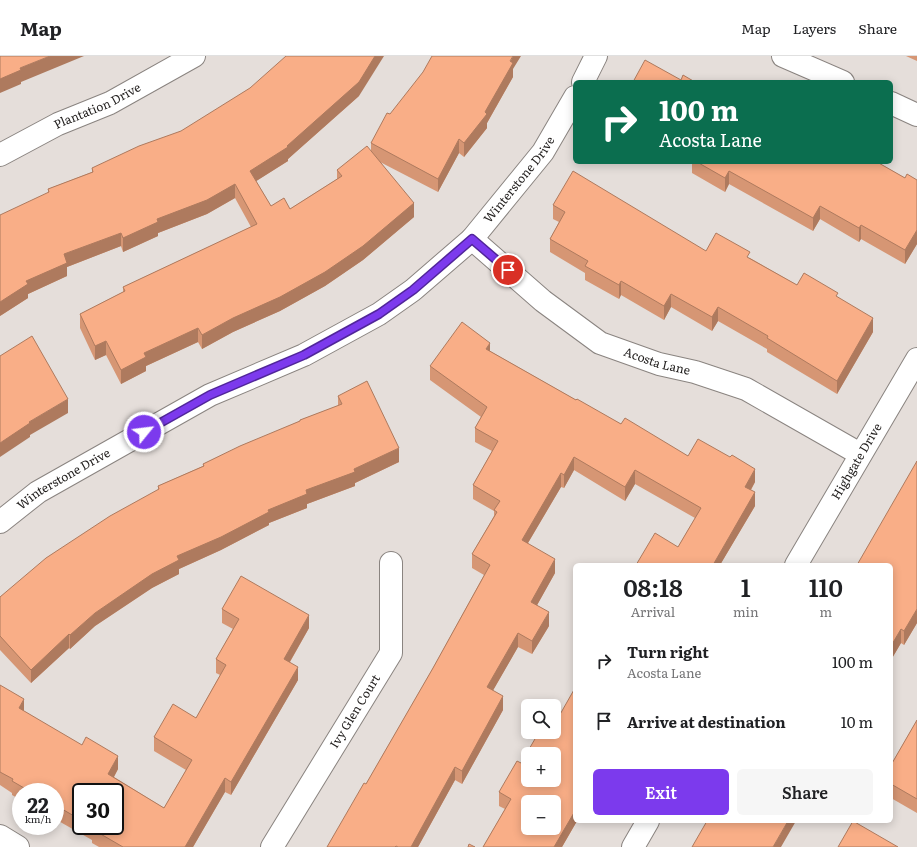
<!DOCTYPE html>
<meta charset="utf-8">
<style>
body{margin:0;font-family:Literata,serif;background:#f6f6f6;color:#202124;height:100vh;display:flex;flex-direction:column;font-size:15px;white-space:nowrap}
*{box-sizing:border-box;margin:0}
p{font-size:13px;color:#757577}
.icon{flex:none;width:22px;height:22px;fill:none;stroke:currentColor;stroke-width:2;stroke-linecap:round;stroke-linejoin:round}
.map{position:relative;flex:1;overflow:hidden}
.drawer{position:absolute;left:573px;top:507px;width:320px;height:260px;display:flex;flex-direction:column;background:#fff;border-radius:6px;box-shadow:0 2px 10px #0003}
.drawer>*{flex:none}
.top-card{position:absolute;left:573px;top:24px;width:320px;height:84px;border-radius:6px;box-shadow:0 2px 10px #0003;background:#0b6e4f;color:#fff;overflow:hidden}
.buttons{position:absolute;left:521px;top:643px;display:grid;gap:8px}
.buttons a{display:grid;place-items:center;width:40px;height:40px;border-radius:6px;background:#fff;box-shadow:0 2px 10px #0003;font-size:20px}
.speed{position:absolute;left:12px;top:727px;display:flex;gap:8px;font-size:20px;font-weight:700;text-align:center}
.speed>*{display:grid;place-content:center;width:52px;height:52px;border-radius:50%;background:#fff;box-shadow:0 2px 10px #0003;line-height:1}
.speed small{font-size:10px;font-weight:400}
.speed .limit{border:2px solid #111;border-radius:6px;background:#fff;color:#111}
.pin{position:absolute;display:grid;place-items:center;width:34px;height:34px;color:#fff;margin:-17px;border:2px solid #fff;border-radius:50%;box-shadow:0 1px 4px #0007}
.me{position:absolute;width:44px;margin:-22px;rotate:61deg;stroke-linejoin:round;filter:drop-shadow(0 0 3px #0008)}
.turn{display:flex;align-items:center;gap:14px;height:84px;padding:0 20px;font-size:18px}
.turn .icon{width:52px;height:52px;stroke-width:2.5}
.turn b{display:block;font-size:28px;line-height:34px}
.eta{display:flex;justify-content:space-evenly;align-items:center;height:68px;text-align:center}
.eta b{font-size:24px;font-weight:600;line-height:28px}
.cta{display:flex;gap:8px;margin-top:auto;padding:8px 20px}
.cta a{flex:1;height:46px;border-radius:6px;background:#7c3aed;color:#fff;font-size:16px;font-weight:600;line-height:46px;text-align:center}
.cta a+a{background:#f6f6f6;color:#202124}
ul{padding:0;list-style:none}
li{display:flex;align-items:center;gap:12px;height:60px;padding:0 20px}
li div{flex:1}
li b{display:block;font-size:15px}
li em{font-style:normal}
header{display:flex;align-items:center;gap:24px;box-sizing:border-box;height:56px;padding:0 20px;background:#fff;border-bottom:1px solid #e0e0e0}
header strong{font-size:19px}
nav{display:flex;gap:22px;margin-inline-start:auto;font-size:14px}
.map>svg:first-child{display:block}
.lines{fill:none;stroke-linecap:round;stroke-linejoin:round}
.street-casing{stroke:#8a8480;stroke-width:24}
.street{stroke:#fff;stroke-width:22}
.wall{fill:#d69674;fill-rule:evenodd}
.shaded-wall{fill:#ae7a5e}
.building{fill:#f9ae87;stroke:#ae7a5e;fill-rule:evenodd}
.route-casing{stroke:#51269a;stroke-width:10}
.route{stroke:#7c3aed;stroke-width:7}
.labels{text-anchor:middle;stroke-width:3;stroke-linejoin:round;paint-order:stroke}
.street-label{font-size:12px;fill:#211e1d;stroke:#f3ebe7}
</style>
<header>
<strong>Map</strong>
<nav><a>Map</a><a>Layers</a><a>Share</a></nav>
</header>
<div class="map">
<svg width="917" height="791" viewBox="0 0 917 791">
<rect width="100%" height="100%" fill="#e5deda"/>
<g class="lines">
<defs>
<g id="street">
<path d="M783,0l60,26"/>
<path d="M583,26l13,-26"/>
<path d="M891,47l26,12"/>
<path id="s1" d="M0,99l58,-31 52,-21 84,-47"/>
<path id="s2" d="M472,183l71,62 57,42 59,21 36,8 51,17 114,65"/>
<path id="s3" d="M0,466l38,-30 172,-97 94,-40 75,-41 34,-24 59,-51 71,-87 32,-55"/>
<path id="s4" d="M796,509l121,-206"/>
<path d="M0,780l18,11"/>
<path id="s5" d="M272,791l119,-194v-90"/>
<path d="M633,791l15,-26"/>
</g>
</defs>
<use href="#street" class="street-casing"/>
<use href="#street" class="street"/>
</g>
<path class="wall" d="M906,0h11v5z
M513,13v8l-26,46v5l-23,29 -5,-4 -21,39 -58,-30 34,55 -51,43 -38,26 -45,25 -47,21 -31,17 -4,-7 -52,24v5l-25,13 -15,-29 -11,5 -15,-32v-14l43,-22v-5l128,-60 -16,-29 -28,16 -49,19v3l-35,16 -2,-6 -54,21v9l-39,18v4l-28,18 48,-124v-3l44,-17v-4l267,-72 -71,63v2l-32,20 15,25 19,3 47,-30v-9l34,-19v-8l19,-29z
M691,106h186l28,16 12,2v64l-12,20 -44,-25 -2,3 -39,-23 -7,12 -84,-47 -4,8 -33,-19v-10z
M553,149l153,46 44,7 47,27 41,12 35,35 -36,62 -70,-42v-3l-49,-28 -6,10 -41,-24 -7,13 -43,-25 -2,4 -34,-19v-7l-35,-21v-13l9,-17 -6,-3z
M490,295l86,49 45,24 67,32 67,26 -4,8 4,16 -35,59h-84l42,-18 17,-29 -60,-34 -10,17 -51,-31 -10,18 -3,-1 -33,56 27,30 -18,32 12,21 -17,28 -14,-7 -25,43 10,20 -41,74 -7,-4 -37,67h-91l39,-63 67,-116 51,-93 -12,-7v-14l22,-38v-5l-21,-12v-14l19,-34 -17,-9v-14l6,-11 -51,-37v-14z
M338,340l61,66 -44,21v3l-48,18v4l-38,15v2l-48,25 -42,19v5l-27,14 -57,38 -25,23 -1,-1 -38,35 -31,-33v-53l158,-107v-4l45,-20v-2l97,-43v-1l38,-14z
M917,405v162l-13,22 -3,-2 -10,17v-95z
M222,553l87,19 -19,34 8,18 -67,115 -6,-3 -32,55h-94l-7,-4v-3l-37,-21v-27h-34v8l-9,-5v-2l-12,-8v-100l24,26 94,58 -4,8 50,31 22,-38 -32,-19v-14l42,-19 24,-43 -4,-2v-14l17,-30 -11,-6zM81,736l34,34h-34z
M917,664v93l-26,-15v-33z
M554,676l21,89h2l-15,26h-79l22,-38 -6,-3v-14l22,-29z"/>
<path class="shaded-wall" d="M50,0h34l-63,26v2l-21,9v-14l20,-11z
M375,0h9l-25,40 -71,63v2l-38,24v-14z
M513,0h8l-8,13v8l-26,46v5l-23,29v-14l21,-31z
M459,83v14l-21,39v-13z
M729,115v13l-4,8v-14z
M235,128v14l-28,16 -49,19v3l-35,16v-14l34,-19z
M414,147v14l-51,43 -38,26 -45,25 -47,21 -31,17v-14l31,-17z
M820,150v13l-7,12v-13z
M861,169v14l-2,3v-14z
M917,174v14l-12,20v-14z
M121,177v13l-54,21v9l-39,18v4l-28,18v-14l26,-21 38,-27z
M621,225v14l-2,4v-14z
M671,238v13l-7,13v-14z
M718,251v14l-6,10v-14z
M873,262v14l-36,62v-13z
M198,272v14l-52,24v5l-25,13v-14l23,-17z
M106,285v14l-11,5v-14z
M490,287v13l-4,-7z
M68,343v14l-38,22v2l-30,20v-14l29,-21z
M399,392v14l-44,21v3l-48,18v4l-38,15v2l-48,25 -42,19v5l-27,14 -57,38 -25,23v-14l25,-22 82,-57 129,-66 48,-21z
M574,401v13l-10,18v-13z
M755,413v13l-10,18v-13z
M635,414v14l-10,17v-14z
M561,417v14l-39,66v-13z
M755,436v14l-35,59h-7z
M555,503v14l-24,43v-14z
M917,553v14l-13,22v-14z
M549,556v14l-17,28v-13z
M309,559v13l-25,44v-13z
M901,573v14l-10,17v-14z
M518,577v14l-31,54v-14z
M69,578v14l-38,35v-13z
M298,611v13l-67,115v-13z
M503,640v14l-41,74v-13z
M24,643v14l-5,-5z
M118,700v13l-10,19v-14z
M455,711v13l-37,67h-7z
M225,722v14l-32,55h-8z
M575,755v10h2l-15,26h-8z
M788,765h8l-15,26h-8z"/>
<path class="building" d="M0,0h50l-30,12 1,2 -21,9z
M286,0h89l-16,26 -72,64 1,1 -38,24 21,35 13,-8 6,11 52,-33 -5,-6 30,-24 47,57 -51,43 -38,26 -45,25 -47,21 -31,17 -4,-7 -54,25 2,4 -25,13 -15,-29 -11,5 -15,-32 45,-23 -2,-4 134,-63 -22,-40 -28,16 -50,19 1,3 -35,16 -2,-5 -57,21 3,9 -41,18 2,3 -28,18v-87l49,-23 -1,-3 45,-17 -1,-4 47,-22 42,-15 69,-43z
M432,0h81l-3,5 3,2 -28,49 2,2 -23,29 -5,-4 -21,40 -67,-36 16,-30 3,1 33,-42z
M645,4l36,20 2,-5 12,7h-62z
M697,106h180l28,16 2,-4 10,6v50l-12,20 -44,-25 -2,3 -39,-22 -7,12 -84,-47 -4,7z
M573,115l133,80 10,-18 34,19 -3,5 50,28 7,-12 34,20 -2,3 37,22 -36,63 -70,-43 1,-2 -50,-29 -6,10 -41,-23 -7,12 -43,-25 -2,4 -34,-19 3,-5 -38,-22 15,-27 -12,-7z
M462,266l28,21 -4,6 90,51 1,-1 44,25 4,-6 63,38 10,-17 32,18 2,-2 23,14 -10,18 10,5 -42,73h-77l19,-32 23,14 23,-39 -66,-38 -10,17 -51,-30 -10,18 -3,-2 -39,67 33,19 -24,43 18,10 -17,29 -14,-8 -31,54 16,9 -41,75 -7,-4 -44,80h-13l-2,-1 -1,1h-68l37,-64 2,1 67,-116 57,-103 -18,-11 25,-42 -3,-2 6,-9 -27,-16 25,-44 -23,-13 12,-21 -57,-41z
M32,280l36,63 -39,23 1,1 -30,20v-87z
M367,325l32,67 -45,21 1,3 -49,18 1,4 -39,16 1,2 -48,25 -44,19 2,4 -27,14 -57,39 -25,22 -1,-1 -38,36 -31,-34v-39l46,-39 64,-42 49,-27 -1,-3 46,-20 -1,-2 37,-18 60,-25v-1l42,-16 -4,-8z
M917,405v148l-13,22 -3,-2 -10,17v-81h-34z
M241,520l68,39 -25,44 14,8 -67,115 -6,-4 -40,69h-62l-31,-18 2,-2 -2,-1h23v-34h-34v28l-26,-15v-13h-24l-19,-11 1,-2 -13,-7v-87l24,14 -5,9 63,37 4,-8 32,19 -10,18 56,34 28,-48 -38,-23 19,-33 23,14 30,-53 -10,-6 23,-40 -17,-10z
M575,632v123l-21,36h-71l28,-48 -12,-7 18,-31 4,2 18,-31h15v-7zM528,698h26v26h-26zM528,746h26v26h-26z
M917,664v79l-26,-15v-19z
M707,765h81l-15,26h-81z
M853,765l45,26h-60z
M469,788l6,3h-7z"/>
<g class="lines">
<defs>
<path id="route" d="M144,376l66,-37 94,-40 75,-41 34,-24 59,-51 36,31"/>
</defs>
<use href="#route" class="route-casing"/>
<use href="#route" class="route"/>
</g>
<g class="labels">
<g class="street-label">
<text dy="4" stroke="none"><textPath href="#s1" startOffset="109">Plantation Drive</textPath></text>
<text dy="4" stroke="none"><textPath href="#s3" startOffset="629">Winterstone Drive</textPath></text>
<text dy="4" stroke="none"><textPath href="#s2" startOffset="225">Acosta Lane</textPath></text>
<text dy="4" stroke="none"><textPath href="#s4" startOffset="120">Highgate Drive</textPath></text>
<text dy="4" stroke="none"><textPath href="#s3" startOffset="77">Winterstone Drive</textPath></text>
<text dy="4" stroke="none"><textPath href="#s5" startOffset="159">Ivy Glen Court</textPath></text>
</g>
</g>
</svg>
<div class="buttons">
<a><svg class="icon" aria-label="search" viewBox="0 0 24 24"><circle cx="10" cy="10" r="6"/><path d="M15 15l6 6"/></svg></a>
<a>+</a>
<a>−</a>
</div>
<div class="speed"><div>22<small>km/h</small></div><div class="limit">30</div></div>
<div class="pin" style="left:508px;top:214px;background:#d93025"><svg class="icon" aria-label="arrive" viewBox="0 0 24 24"><path d="M6 21V4h12l-3 4 3 4H6"/></svg></div>
<svg class="me" style="left:144px;top:376px" viewBox="-20 -20 40 40"><circle r="17" fill="#7c3aed" stroke="#fff" stroke-width="3"/><path d="M0-11L8 9 0 5-8 9z" fill="#fff"/></svg>
<div class="top-card">
<div class="turn"><svg class="icon" aria-label="right" viewBox="0 0 24 24"><path d="M7 20v-9h11M14 6l5 5-5 5"/></svg><div><b>100 m</b>Acosta Lane</div></div>
</div>
<section class="drawer">
<div class="eta">
<div><b>08:18</b><p>Arrival</p></div>
<div><b>1</b><p>min</p></div>
<div><b>110</b><p>m</p></div>
</div>
<ul>
<li><svg class="icon" aria-label="right" viewBox="0 0 24 24"><path d="M7 20v-9h11M14 6l5 5-5 5"/></svg><div><b>Turn right</b><p>Acosta Lane</p></div><em>100 m</em></li>
<li><svg class="icon" aria-label="arrive" viewBox="0 0 24 24"><path d="M6 21V4h12l-3 4 3 4H6"/></svg><div><b>Arrive at destination</b></div><em>10 m</em></li>
</ul>
<div class="cta"><a>Exit</a><a>Share</a></div>
</section>
</div>
